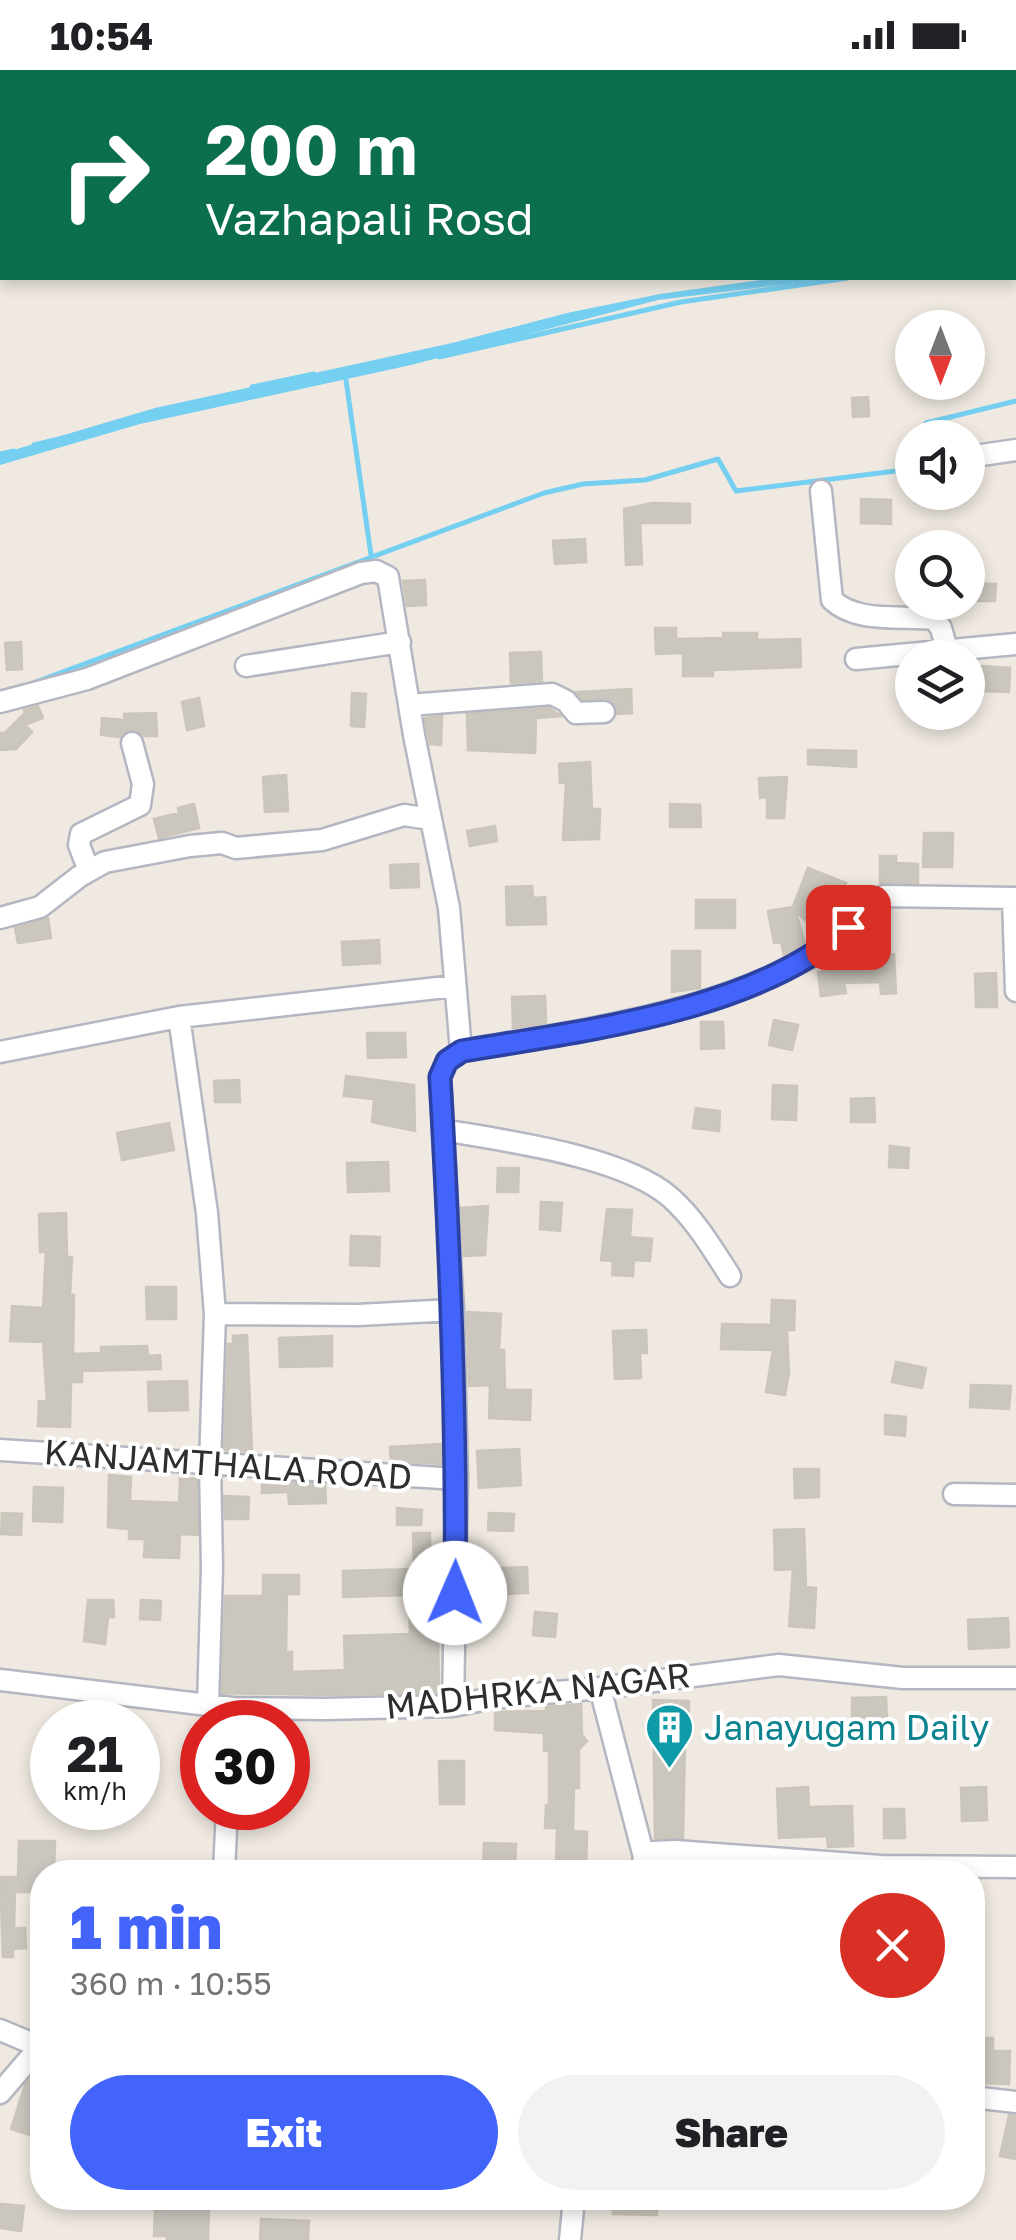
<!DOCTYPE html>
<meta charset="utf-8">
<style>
body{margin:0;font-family:"Golos Text",sans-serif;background:#f2f2f2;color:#202124;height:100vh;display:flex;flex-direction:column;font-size:38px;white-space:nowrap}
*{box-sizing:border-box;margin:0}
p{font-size:32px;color:#757577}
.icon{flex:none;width:55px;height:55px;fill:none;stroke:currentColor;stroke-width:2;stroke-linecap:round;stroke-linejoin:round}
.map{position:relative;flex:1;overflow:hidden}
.details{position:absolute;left:30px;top:1790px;width:955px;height:350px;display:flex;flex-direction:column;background:#fff;border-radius:40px;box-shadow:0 5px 15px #0003}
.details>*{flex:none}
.hud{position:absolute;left:0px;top:0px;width:1018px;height:210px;box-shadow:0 5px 15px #0003;background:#0b6e4f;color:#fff;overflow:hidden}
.needle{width:65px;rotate:180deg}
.tools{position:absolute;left:895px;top:240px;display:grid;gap:20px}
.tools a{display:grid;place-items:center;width:90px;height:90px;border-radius:50%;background:#fff;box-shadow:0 5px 15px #0003;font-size:50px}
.speed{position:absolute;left:30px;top:1630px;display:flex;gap:20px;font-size:50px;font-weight:700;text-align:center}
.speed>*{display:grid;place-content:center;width:130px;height:130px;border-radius:50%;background:#fff;box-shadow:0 5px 15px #0003;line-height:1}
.speed small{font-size:25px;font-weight:400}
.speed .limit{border:15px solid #d22;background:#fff;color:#111}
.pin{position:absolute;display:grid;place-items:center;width:85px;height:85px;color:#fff;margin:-42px;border-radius:20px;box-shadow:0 5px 15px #0006}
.me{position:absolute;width:110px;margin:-55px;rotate:1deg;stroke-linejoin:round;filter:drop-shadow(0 0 8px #0008)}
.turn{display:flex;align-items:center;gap:35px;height:210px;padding:0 40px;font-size:45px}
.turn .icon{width:130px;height:130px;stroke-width:2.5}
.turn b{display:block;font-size:70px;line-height:85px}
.round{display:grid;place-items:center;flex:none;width:105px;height:105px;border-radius:52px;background:#f2f2f2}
.head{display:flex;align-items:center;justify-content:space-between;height:170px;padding:0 40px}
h1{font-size:60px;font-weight:800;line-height:75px;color:#4264fb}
.cta{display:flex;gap:20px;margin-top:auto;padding:20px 40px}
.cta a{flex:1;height:115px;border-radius:60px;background:#4264fb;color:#fff;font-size:40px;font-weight:800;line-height:115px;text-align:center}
.cta a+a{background:#f2f2f2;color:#202124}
.status{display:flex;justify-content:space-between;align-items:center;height:70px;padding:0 50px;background:#fff;direction:ltr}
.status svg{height:28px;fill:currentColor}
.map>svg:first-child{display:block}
.water{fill:#75cff0}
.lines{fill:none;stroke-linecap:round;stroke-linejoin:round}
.stream{stroke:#75cff0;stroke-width:5}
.building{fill:#cbc7bf;stroke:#cbc5ba;stroke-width:2.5}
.minor-casing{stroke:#b4b7c1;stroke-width:25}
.minor{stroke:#fff;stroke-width:20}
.route-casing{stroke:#2b41a3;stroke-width:25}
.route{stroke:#4264fb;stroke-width:18}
.labels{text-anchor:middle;stroke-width:8;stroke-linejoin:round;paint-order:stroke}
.street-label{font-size:35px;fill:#2e2e2e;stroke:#fff}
.culture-label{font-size:35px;fill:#0d838f;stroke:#fff;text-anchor:start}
</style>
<div class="status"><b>10:54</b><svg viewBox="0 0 49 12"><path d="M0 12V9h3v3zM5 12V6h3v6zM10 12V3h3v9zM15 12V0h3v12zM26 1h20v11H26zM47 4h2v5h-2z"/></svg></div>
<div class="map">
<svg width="1016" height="2170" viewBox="0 0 1016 2170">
<rect width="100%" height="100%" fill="#efe9e1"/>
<path class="water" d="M774,208h64l-180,22 -247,65 -271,59 -140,41v-11l155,-46 297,-65 115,-30 93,-19z"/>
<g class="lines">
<path class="stream" d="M1015,202h1
M439,287l242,-55 167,-24
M345,303l26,182
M252,317l62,-13
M926,368v-15l90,-22
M34,375l33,-8
M0,384l14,-3
M25,616l519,-193 39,-9 62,-4 73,-21 18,32 176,-22"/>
</g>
<path class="building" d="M868,327l1,19 -16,1 -1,-19z
M861,429l30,1v24l-30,-1z
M652,433l38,1v19h-50l2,41 -16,1 -2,-56z
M585,469l1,23 -31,2 -2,-23z
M425,510l1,25 -19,1 -4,-25z
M968,513l28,1 -1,17h-27z
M655,558h21v11l47,-1v-5h34v7l43,-1 1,28 -88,3v6h-30v-23l-27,1z
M21,572l1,27 -15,1 -2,-27z
M541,582l1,29 -31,2 -1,-30z
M982,596l28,2 -1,24 -29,-1z
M631,619l1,24 -15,1 -6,-14 -29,-1 -6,-7z
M352,623l14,1 -2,33 -13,-1z
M199,628l5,28 -17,4 -5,-28z
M38,636l5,12 -18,7 7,7 -16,17 -16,1v-17h5l20,-20 -1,-3z
M549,638l12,8 -25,2 -1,35 -67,-3 -1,-36z
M156,643l1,23h-13l-9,-6h-7l-8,7 -19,-2 1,-17 23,2 -1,-6z
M442,646l-1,29 -11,-1 -5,-26z
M808,680l48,1v16l-48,-3z
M590,692l2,47h8l-1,30 -36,1 3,-57h-6l-1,-19z
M286,705l2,36 -23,1 -2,-35z
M787,707l-3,41h-17v-21l-7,1 -1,-20z
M194,734l5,24 -40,10 -5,-19 25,-6 -1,-5z
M670,734l30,1 1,22h-31z
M495,756l2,15 -27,5 -3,-15z
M924,763h29l-1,34h-29z
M880,786h16v7l22,1v19h-38z
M418,794l1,23 -28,1 -1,-23z
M808,798l38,15 -12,28 7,6 -19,17 -26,-22 9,32 -21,11 -3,-13 -7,1 -6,-32 25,-4z
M532,816l1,12 12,-1 1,27 -39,1 -1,-38z
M696,830h39v28h-39z
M48,848l3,20 -33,5 -3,-15z
M379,870l1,23 -37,2 -1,-23z
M672,881h28v37l-28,4z
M894,884l2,39 -15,1 -1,-12 -36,1 2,10 -25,3 -3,-24 45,-6 -1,-10z
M996,903l1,34h-21l-1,-33z
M545,926l1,27 -33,5 -1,-31z
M774,950l24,5 -6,25 -23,-5z
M701,952h22l1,26 -23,1z
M367,963h38l1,24 -38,1z
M346,1006l68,9 1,46 -43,-9 2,-23 -30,-3z
M239,1010l1,22h-25l-1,-21z
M773,1015l24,1 -1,34 -24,-1z
M874,1028l1,24h-24v-23z
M696,1038l24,3 -1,20 -26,-3z
M169,1053l5,27 -52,10 -5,-27z
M890,1076l19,2 -1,20 -19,-1z
M388,1092l1,29 -41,1 -1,-29z
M498,1098h21l-1,24h-21z
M541,1132l21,1 -2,28 -20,-2z
M488,1136l-3,49 -21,1 -3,-48z
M607,1139l25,1 -2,27 22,2 -2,22 -16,-1 -1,16 -21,-1 1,-14 -12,-1z
M66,1143l1,44h5l-2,38h4l-1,59 28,-1v-6l46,-1 1,10 12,-1 1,14 -79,2v11h-11l-1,45 -32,-1 1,-25 8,1 -4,-60 -33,-1 2,-35 31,2 3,-56h-6l-1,-38z
M351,1166l29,1 -1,29 -29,-1z
M146,1217h30v32h-29z
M772,1230l23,1 -1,29h-7l2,42 -4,23 -19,-3 7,-42 -52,-1 1,-25 49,1z
M467,1242l34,2 -2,36h5l1,40h26l-1,30 -41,-2 1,-33 -21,1z
M646,1260l1,23h-7l1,25 -26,1 -2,-48z
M247,1265l5,117 -28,-2 4,-106h5v-8z
M332,1266v30l-52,1 -1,-29z
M896,1292l30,6 -4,20 -30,-6z
M187,1311l1,29 -39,1 -1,-29z
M971,1315l40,1 -2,23 -39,-2z
M885,1345l21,2 -1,19 -20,-2z
M441,1374l1,20 -51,-3 -1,-14z
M519,1379l2,36 -42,3 -2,-37z
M794,1399h25v28l-24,1z
M109,1405l22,2 -1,24 49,2 1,-25 17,1 1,56 -18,-1 -1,24 -35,-1 1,-18h-16v-10l-21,-2z
M262,1410l63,4 1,19 -37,1 -1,-12 -26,1z
M34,1417l29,1 -1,34 -29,-1z
M224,1426l25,1 -1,22h-23z
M397,1438l25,2 -1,15h-24z
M2,1443l20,1 -1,21 -20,-1z
M489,1443l25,1 -1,17 -25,-1z
M804,1459l2,58 10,1 -2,40 -25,-2 4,-57 -18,1 -1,-40z
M413,1463h17v35h7l2,125 -114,2 -103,-2 3,-97h38v-21h36v19h-12l-1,58h6v20l53,-2 -1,-34 66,-2 -1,-39 -66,2v-26l71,-2z
M527,1497l1,26 -25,1 -2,-26z
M88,1530h25l1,17h-6l-3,27 -21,-3z
M141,1530l20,1 -1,19 -20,-1z
M535,1542l22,2 -2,23 -22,-2z
M1008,1548l1,29 -40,2 -1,-29z
M886,1627l1,21h-35v-20z
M653,1630l36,1 -1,43h-3l-2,94h-28z
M581,1634l1,31 5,6 -8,8v39h-5l-1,43 14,1 -1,40h-15v-11l-15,-1 1,-32h-12l1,-23h3v-54h-5v-18l-49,-3v-18l51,-1v-4z
M439,1691h25v43h-24z
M808,1717l1,20 43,-1 1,40 -25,1 -1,-11 -48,2 -2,-49z
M986,1717l1,33 -25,1 -1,-33z
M884,1739h20l1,29h-21z
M19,1771h36l-1,31h-12v20h-27l-1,36h11l1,20 -13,1v8h-10l-3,-80h18z
M484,1773l32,1 -1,28h-32z
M972,1968h21v13h17l-1,33 -35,-1z
M42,1995v43l-9,28 -22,-7 14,-44z
M1009,2045l7,1v43l-16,-3z
M613,2128h44v17l-44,-1z
M0,2134l24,2 -3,25 -21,-3z
M168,2134l41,2 -1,34h-41v-4h-13l1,-27 13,1z
M261,2149l48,2 -1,19h-48z"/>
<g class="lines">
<defs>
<path id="minor" d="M968,387l48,-7
M821,421l11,109c26,24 69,15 102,19l7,9 6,22
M856,589l160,-15
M246,596l154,-24
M0,632l87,-23 274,-106 15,-2 12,6 26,158 35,173 12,143
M409,635l143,-11 14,7 10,12 28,-1
M89,801l-10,-26 2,-11 59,-29 3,-21 -11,-41
M1013,828l3,93
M0,848l40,-11 40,-31 25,-14 85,-16 32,-3 14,5 86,-8 82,-25 26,4
M179,947l28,196 8,101 -5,150 2,104 -4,137
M0,982l179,-35 276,-31
M443,1060c63,11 179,26 227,67 25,22 42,51 60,79
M215,1244l143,1 95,-5
M0,1380l457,29
M954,1424l62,1
M0,1610l233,28 92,1 128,-3 39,-8 108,-10 179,-23 124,13h113
M600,1618l44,169
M453,1636l4,-227 -4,-169 -13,-233 7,-16 14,-10c122,-21 251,-36 360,-100 23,-14 40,-39 63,-55l132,2
M224,1802l3,-64
M641,1802l3,-15 9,-5 22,-1 206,15 135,1
M0,1960l36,15v6l-36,42
M972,2027l44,5
M570,2170l4,-42"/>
</defs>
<use href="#minor" class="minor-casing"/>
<use href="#minor" class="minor"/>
</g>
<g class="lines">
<defs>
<path id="route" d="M455,1523c2,-173 -5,-344 -15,-516l7,-16 15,-10c119,-20 296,-40 386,-124"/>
</defs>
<use href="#route" class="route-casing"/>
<use href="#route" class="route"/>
</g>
<defs>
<symbol id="building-pin" viewBox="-11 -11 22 30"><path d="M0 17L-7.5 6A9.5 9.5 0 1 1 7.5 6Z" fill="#0f9aa8" stroke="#fff"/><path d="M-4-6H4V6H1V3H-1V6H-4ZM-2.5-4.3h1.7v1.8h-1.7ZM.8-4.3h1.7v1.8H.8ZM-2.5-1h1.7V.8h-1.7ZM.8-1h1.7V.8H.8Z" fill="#fff"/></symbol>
</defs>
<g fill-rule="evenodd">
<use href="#building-pin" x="642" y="1630" width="55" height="75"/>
</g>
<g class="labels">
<g class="street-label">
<text transform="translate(228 1395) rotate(4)" y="12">KANJAMTHALA ROAD</text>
<text transform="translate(538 1621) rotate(-6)" y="12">MADHRKA NAGAR</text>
</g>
<g class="culture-label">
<text x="704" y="1670">Janayugam Daily</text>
</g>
</g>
</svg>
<div class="tools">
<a><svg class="needle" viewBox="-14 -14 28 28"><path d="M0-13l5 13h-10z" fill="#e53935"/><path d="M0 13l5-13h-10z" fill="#757577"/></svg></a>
<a><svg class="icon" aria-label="sound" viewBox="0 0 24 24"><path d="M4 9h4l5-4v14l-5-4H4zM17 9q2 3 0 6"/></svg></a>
<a><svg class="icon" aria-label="search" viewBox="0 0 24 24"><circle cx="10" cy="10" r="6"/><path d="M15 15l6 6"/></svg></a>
<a><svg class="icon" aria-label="layers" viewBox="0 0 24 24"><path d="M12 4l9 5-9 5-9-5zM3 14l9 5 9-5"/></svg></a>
</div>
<div class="speed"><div>21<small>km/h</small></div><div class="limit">30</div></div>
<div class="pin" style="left:848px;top:857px;background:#d93025"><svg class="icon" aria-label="arrive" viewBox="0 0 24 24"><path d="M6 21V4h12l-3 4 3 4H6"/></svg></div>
<svg class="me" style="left:455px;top:1523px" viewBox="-20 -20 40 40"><circle r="19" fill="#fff"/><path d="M0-13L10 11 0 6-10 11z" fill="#4264fb"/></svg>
<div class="hud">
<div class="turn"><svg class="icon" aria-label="right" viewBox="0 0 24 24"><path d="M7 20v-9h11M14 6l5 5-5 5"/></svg><div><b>200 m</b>Vazhapali Rosd</div></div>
</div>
<section class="details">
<div class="head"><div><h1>1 min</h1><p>360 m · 10:55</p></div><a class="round" style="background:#d93025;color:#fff"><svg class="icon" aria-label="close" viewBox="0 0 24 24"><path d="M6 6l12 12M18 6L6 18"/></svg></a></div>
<div class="cta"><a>Exit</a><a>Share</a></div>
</section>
</div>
